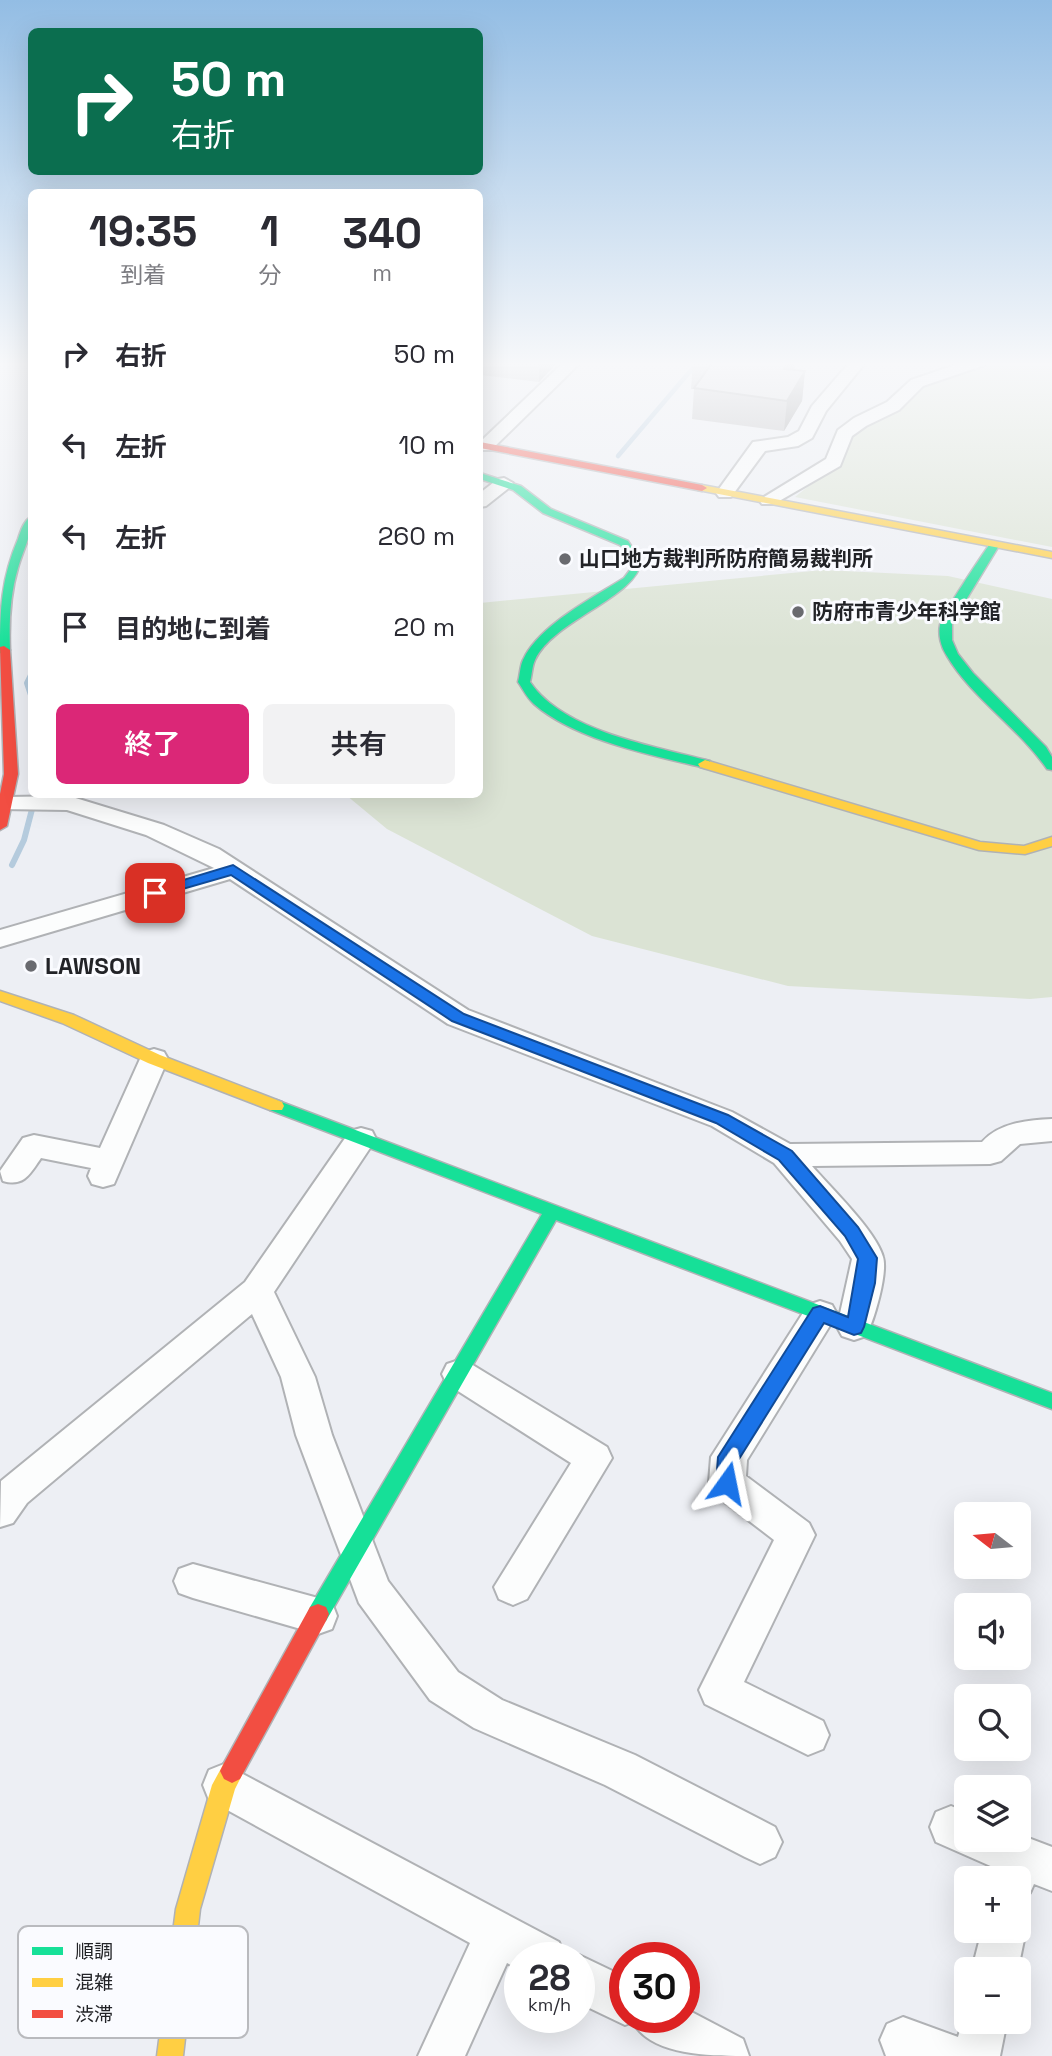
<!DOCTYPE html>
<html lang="ja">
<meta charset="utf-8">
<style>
body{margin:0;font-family:"Space Grotesk","Noto Sans JP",sans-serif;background:#f2f2f3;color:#2b2b33;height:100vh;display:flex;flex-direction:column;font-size:26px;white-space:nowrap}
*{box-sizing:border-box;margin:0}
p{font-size:23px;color:#7c7c81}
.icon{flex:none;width:38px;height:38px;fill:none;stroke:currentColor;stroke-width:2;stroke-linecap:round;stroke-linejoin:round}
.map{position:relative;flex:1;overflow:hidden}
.panel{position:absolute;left:28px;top:189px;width:455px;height:609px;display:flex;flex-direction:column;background:#fff;border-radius:10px;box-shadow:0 7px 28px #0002}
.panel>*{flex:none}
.banner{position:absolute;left:28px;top:28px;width:455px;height:147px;border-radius:10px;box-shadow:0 7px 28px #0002;background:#0b6e4f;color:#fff;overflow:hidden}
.needle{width:46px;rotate:286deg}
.buttons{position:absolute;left:954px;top:1502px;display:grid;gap:14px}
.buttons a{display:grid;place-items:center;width:77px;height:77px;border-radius:10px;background:#fff;box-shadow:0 7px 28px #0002;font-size:35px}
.speed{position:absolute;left:504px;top:1942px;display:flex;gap:14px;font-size:35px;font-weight:700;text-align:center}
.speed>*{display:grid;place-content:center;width:91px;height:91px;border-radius:50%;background:#fff;box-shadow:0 7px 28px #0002;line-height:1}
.speed small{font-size:18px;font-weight:400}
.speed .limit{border:10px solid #d22;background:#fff;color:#111}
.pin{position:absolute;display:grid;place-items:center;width:60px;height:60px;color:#fff;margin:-30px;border-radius:14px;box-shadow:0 4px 10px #0006}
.me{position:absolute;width:77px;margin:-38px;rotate:12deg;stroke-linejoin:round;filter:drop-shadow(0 0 5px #0008)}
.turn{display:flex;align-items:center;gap:24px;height:147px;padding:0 28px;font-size:32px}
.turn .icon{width:91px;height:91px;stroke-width:2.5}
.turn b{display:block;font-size:49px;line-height:60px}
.eta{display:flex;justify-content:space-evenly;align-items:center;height:119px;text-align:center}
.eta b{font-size:42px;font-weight:600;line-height:49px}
.cta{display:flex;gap:14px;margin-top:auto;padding:14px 28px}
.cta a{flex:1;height:80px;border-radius:10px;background:#db2777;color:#fff;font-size:28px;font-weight:600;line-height:80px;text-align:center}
.cta a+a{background:#f2f2f3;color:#2b2b33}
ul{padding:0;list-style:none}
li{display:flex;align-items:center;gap:21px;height:91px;padding:0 28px}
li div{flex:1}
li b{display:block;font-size:26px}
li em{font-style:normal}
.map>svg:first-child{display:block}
.green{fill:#dbe3d4}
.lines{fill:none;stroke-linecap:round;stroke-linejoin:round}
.stream-far1{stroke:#b5cbdd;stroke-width:4.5}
.stream{stroke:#b5cbdd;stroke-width:6}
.street-casing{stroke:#b0b2b5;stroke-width:4}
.fast-casing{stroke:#b0b2b5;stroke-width:3}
.slow-casing{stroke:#b0b2b5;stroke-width:3}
.jam-casing{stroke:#b0b2b5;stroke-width:3}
.street{fill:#fcfdfd;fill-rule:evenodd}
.fast{fill:#16e098;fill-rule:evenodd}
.slow{fill:#ffcf43;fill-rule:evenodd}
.jam{fill:#f24e42;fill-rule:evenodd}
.wall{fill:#b9b8ba}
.shaded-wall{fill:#969697}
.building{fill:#d7d6d8;stroke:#969697;stroke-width:2}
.route{fill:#1a73e8;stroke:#114b97;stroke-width:2}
.poi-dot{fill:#696a6f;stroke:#fafbff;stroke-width:2.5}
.labels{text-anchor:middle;stroke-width:6;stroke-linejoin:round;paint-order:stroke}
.far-poi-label{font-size:21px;font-weight:bold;fill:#222327;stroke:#fafbff;text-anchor:start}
.poi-label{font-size:24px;font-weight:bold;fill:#222327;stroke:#fafbff;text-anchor:start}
.key{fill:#fafbff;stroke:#b9babe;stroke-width:2}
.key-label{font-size:19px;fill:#222327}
</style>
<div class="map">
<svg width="1052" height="2056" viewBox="0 0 1052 2056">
<rect width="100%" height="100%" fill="#edeff4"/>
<path class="green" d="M957,362h95v185l-257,-50 47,-38 10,-28 31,-17 26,-34z
M823,570l125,6 104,23v398l-22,2 -242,-13 -196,-50 -205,-107 -41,-34 134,-1v-191z"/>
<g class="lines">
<path class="stream-far1" d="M618,456l80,-94"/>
<path class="stream" d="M32,673l-5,10 5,15
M12,865l12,-25 12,-46"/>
<defs>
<path id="street" d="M564,362h17l-90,88h-11v-8z
M850,362h16l-40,49 -14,27 -14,8 -33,5 -34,46h-12l-3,-4 37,-51 35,-5 11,-6 13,-25z
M964,362h23l-2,3 -62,21 -24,24 -33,16 -14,10 -12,30 -66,38h-12l-3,-4 67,-41 12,-29 16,-12 33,-16 24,-22z
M504,478l9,5 -3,4 -24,19 -6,1v-14l18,-14z
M69,796l95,29 55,24 249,161 264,102 58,32 192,-2c17,-19 46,-22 70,-23v22l-32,3 -19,17 -11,3 -178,2c18,21 64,65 71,91 5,16 -9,64 -17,79l-12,4 -12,-4 -5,-9 15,-68 -12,-18 -66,-78 -62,-37 -264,-102 -218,-145 -230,68v-17l214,-62 -68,-33 -79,-25 -67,-1v-10l8,-2z
M154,1049l10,3 4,7 -54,125 -11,3 -11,-3 -4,-8 3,-8 -50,-10c-11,16 -17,29 -38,23l-3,-10 23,-33 11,-3 66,13 40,-89 4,-7z
M361,1128l11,3 4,8 -102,153 41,85 17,58 56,146 70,91 44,28 133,55 140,72 7,15 -7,15 -15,7 -15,-7 -140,-72 -131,-57 -44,-28 -71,-97 -63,-168 -15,-58 -29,-63 -225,189 -14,20 -13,4 1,-46 244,-199 105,-151z
M820,1301l12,4 5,9 -90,146 -1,16 63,47 6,12 -71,147 79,39 6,14 -6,14 -15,6 -103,-51 -6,-14 75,-150 -60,-46 -5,-11 2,-26 97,-152z
M459,1360l12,4 136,83 5,11 -85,141 -14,6 -14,-6 -5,-12 77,-124 -124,-79 -5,-10 5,-10z
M193,1564l125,34 14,5 5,13 -5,13 -14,5 -125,-36 -14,-5 -5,-12 5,-12z
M224,1764l335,178 6,16h-45v12l-13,-7 -42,93h-47l52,-113 -261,-143 -6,-15 6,-15z
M951,1806l15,6v27h52v-5l34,13v44l-18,-7 -4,9 -12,5v-20h-25l2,-10 -59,-26 -6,-15 6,-15z
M1018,1914l8,16 -8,39h-46l10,-39h36z
M579,1955l46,22v41h59v-10l59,31 6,17c-37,0 -98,0 -116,-34l-8,3 -46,-22v-45h-7z
M966,2009v12h41l-7,35h-114l-6,-16 7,-16 16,-7 55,20z"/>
<path id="fast" d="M480,473l41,13 30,23 77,32 13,20c-3,36 -88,59 -106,99 -3,6 -3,15 -5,22 34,50 124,64 180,79v6l-5,1c-53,-13 -130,-28 -171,-64 -7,-6 -11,-15 -16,-22 2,-7 2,-16 5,-22 16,-35 70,-62 101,-82l6,-8 1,-9 -11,-16 -77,-32 -30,-23 -33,-11z
M32,516c0,19 -9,34 -14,52 -8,27 -9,54 -8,82l-6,4 -4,-1c0,-43 1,-74 18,-114 3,-9 6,-19 14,-23z
M991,542l9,2 -48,79v17l6,14 15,19 73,74 6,10v13l-5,-1c-28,-41 -76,-72 -100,-113 -6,-9 -9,-21 -7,-31 3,-13 42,-69 51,-83z
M276,1100l776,293v16l-496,-189 -230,401 -8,3 -8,-3 -3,-7 3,-7 232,-393 -272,-104 -2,-4 2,-4z"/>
<path id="slow" d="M702,485l350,67v6l-354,-68v-4z
M705,760l275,82 44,4 28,-9v9l-27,8 -46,-4 -279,-83 -2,-3z
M0,991l74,24 86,40 122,47 2,4 -2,4h-12l-122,-47 -86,-40 -62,-22z
M232,1759l8,4 4,8 -9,18 -35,120 -17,147h-26l19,-147 36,-124 12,-22z"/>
<path id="jam" d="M480,442l222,43 5,3 -5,3 -222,-43z
M4,646l6,4 8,124 -11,52 -7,4v-36l4,-20 -4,-127z
M318,1604l8,3 3,7 -3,7 -86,158 -8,4 -8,-4 -4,-8 4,-8 86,-156z"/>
</defs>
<use href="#street" class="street-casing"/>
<use href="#fast" class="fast-casing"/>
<use href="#slow" class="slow-casing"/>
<use href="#jam" class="jam-casing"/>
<use href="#street" class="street"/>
<use href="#fast" class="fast"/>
<use href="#slow" class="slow"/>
<use href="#jam" class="jam"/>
</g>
<path class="wall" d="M480,362h78l-19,20 -59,-7z
M693,362h102l-1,8 11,1 -3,30 -18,30 -92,-12 2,-30h-3z
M30,535h2v24l-5,-17 4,-2z"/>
<path class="shaded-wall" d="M539,362h19l-19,20z
M789,362h6l-2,18 -9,-11z
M805,371l-3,30 -18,30 3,-30z"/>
<path class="building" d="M710,362h79l-5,7 21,2 -18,30 -93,-13 19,-26z"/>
<linearGradient id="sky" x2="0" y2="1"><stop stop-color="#93bde4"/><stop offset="0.56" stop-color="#f7f8fa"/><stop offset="1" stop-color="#f7f8fa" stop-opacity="0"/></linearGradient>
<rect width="1052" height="650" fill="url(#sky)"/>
<path class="route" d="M233,865l231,149 264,101 64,36 66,76 19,31 -2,25 -11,44 -3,6 -7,2 -30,-12 -85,136 -5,30 -7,3 -8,-3 -3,-6 2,-26 95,-149 7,-2 28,11 10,-58 -13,-23 -66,-76 -63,-37 -264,-102 -221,-146 -76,22 -7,-4 2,-3z"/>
<g class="poi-dot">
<circle cx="565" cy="559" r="7"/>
<circle cx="798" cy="612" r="7"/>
<circle cx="31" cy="966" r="7"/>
</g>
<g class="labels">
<g class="far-poi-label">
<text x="579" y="566">山口地方裁判所防府簡易裁判所</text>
<text x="812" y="619">防府市青少年科学館</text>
</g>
<g class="poi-label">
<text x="45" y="974">LAWSON</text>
</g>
</g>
<rect x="18" y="1926" width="230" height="112" rx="10" class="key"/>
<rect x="32" y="1947" width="31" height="8" fill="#16e098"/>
<rect x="32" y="1978" width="31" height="9" fill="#ffcf43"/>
<rect x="32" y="2010" width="31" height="8" fill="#f24e42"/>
<g class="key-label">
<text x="75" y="1958">順調</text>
<text x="75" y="1989">混雑</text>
<text x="75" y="2021">渋滞</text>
</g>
</svg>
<div class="buttons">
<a><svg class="needle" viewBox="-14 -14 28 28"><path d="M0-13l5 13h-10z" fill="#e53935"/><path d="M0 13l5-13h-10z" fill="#7c7c81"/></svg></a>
<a><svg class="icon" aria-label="sound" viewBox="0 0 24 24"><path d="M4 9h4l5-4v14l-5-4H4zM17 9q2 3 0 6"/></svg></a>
<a><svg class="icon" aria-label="search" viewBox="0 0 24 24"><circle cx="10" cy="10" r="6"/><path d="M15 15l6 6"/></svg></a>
<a><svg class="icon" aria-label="layers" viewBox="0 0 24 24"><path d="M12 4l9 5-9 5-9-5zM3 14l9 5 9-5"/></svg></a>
<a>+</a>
<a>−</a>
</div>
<div class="speed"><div>28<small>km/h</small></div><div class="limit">30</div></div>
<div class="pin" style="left:155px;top:893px;background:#d93025"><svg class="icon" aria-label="arrive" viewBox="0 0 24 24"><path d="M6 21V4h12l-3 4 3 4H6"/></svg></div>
<svg class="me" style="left:727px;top:1483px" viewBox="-20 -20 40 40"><path d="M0-17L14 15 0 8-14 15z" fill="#1a73e8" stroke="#fff" stroke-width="4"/></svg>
<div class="banner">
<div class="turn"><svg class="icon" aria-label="right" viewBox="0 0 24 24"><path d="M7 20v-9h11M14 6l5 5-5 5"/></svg><div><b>50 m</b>右折</div></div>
</div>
<section class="panel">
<div class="eta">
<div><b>19:35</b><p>到着</p></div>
<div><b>1</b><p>分</p></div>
<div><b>340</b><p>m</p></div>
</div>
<ul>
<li><svg class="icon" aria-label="right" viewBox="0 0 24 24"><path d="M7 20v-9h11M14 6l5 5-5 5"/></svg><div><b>右折</b></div><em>50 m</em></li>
<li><svg class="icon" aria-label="left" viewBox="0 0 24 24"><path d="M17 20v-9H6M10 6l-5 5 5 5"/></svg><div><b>左折</b></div><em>10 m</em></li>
<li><svg class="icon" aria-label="left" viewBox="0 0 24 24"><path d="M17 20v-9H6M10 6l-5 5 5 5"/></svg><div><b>左折</b></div><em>260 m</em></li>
<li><svg class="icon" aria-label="arrive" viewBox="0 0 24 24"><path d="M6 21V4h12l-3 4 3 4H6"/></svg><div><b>目的地に到着</b></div><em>20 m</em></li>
</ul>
<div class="cta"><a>終了</a><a>共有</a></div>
</section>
</div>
